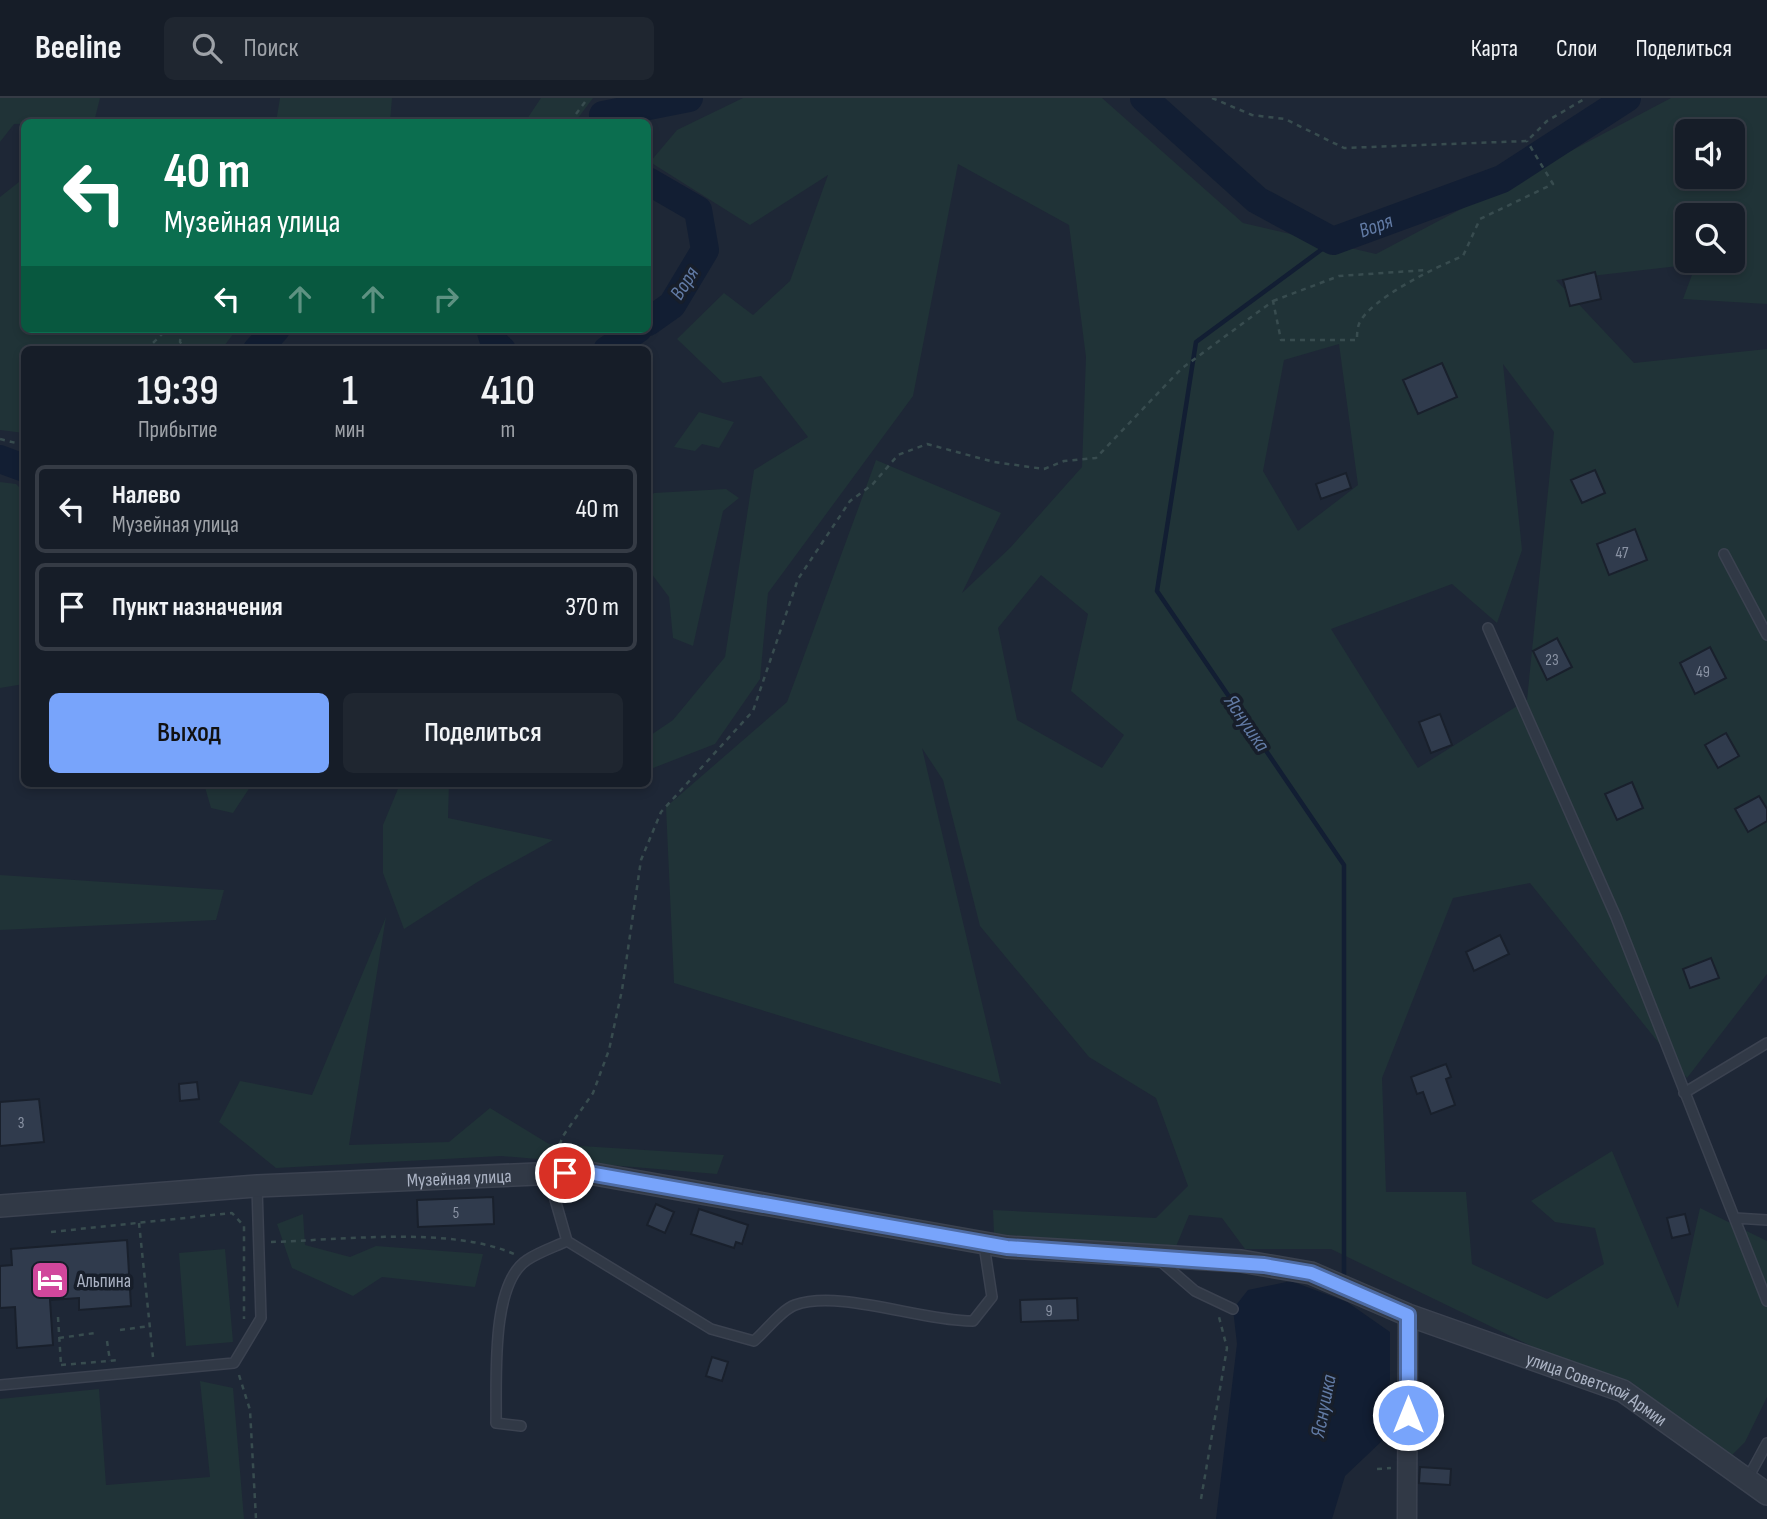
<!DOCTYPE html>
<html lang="ru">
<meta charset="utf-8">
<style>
body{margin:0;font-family:"Sofia Sans Condensed",sans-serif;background:#1f2630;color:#f1f3f6;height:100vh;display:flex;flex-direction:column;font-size:26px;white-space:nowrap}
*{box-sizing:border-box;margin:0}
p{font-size:23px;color:#9ea2a8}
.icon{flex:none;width:38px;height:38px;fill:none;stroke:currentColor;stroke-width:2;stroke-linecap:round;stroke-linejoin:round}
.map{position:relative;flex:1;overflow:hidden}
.details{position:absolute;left:21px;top:248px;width:630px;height:441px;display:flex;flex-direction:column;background:#161d28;border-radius:10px;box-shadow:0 4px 10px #0003,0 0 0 2px #353b45}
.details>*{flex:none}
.hud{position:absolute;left:21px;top:21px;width:630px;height:214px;border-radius:10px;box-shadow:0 4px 10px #0003,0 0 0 2px #353b45;background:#0b6e4f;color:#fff;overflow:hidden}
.fabs{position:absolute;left:1675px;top:21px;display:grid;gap:14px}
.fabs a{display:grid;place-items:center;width:70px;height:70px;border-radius:10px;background:#161d28;box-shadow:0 4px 10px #0003,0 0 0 2px #353b45;font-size:35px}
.pin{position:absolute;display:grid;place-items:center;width:60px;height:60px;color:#fff;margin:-30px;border:4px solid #fff;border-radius:50%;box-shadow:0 2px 7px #0007}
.me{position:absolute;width:77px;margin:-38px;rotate:0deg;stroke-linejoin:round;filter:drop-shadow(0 0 5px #0008)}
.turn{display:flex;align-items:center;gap:24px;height:147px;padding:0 28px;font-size:32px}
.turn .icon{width:91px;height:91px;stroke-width:2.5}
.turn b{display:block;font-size:49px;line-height:60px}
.lanes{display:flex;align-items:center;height:66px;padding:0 28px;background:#0003;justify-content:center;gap:35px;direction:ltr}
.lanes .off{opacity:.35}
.eta{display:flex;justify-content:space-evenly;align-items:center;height:119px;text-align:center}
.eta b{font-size:42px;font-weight:600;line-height:49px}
.cta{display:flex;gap:14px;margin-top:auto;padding:14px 28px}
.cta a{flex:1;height:80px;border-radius:10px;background:#78a4fb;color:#111;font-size:28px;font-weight:600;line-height:80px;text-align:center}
.cta a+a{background:#1f2630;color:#f1f3f6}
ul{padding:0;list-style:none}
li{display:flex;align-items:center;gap:21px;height:88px;margin:0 14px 10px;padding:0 14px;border:4px solid #353b45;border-radius:10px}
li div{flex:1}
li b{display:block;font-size:26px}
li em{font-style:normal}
header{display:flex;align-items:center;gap:42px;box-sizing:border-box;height:98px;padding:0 35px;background:#161d28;border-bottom:2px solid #353b45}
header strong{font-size:33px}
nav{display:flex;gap:38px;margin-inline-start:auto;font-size:24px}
.search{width:490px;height:63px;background:#1f2630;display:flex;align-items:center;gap:18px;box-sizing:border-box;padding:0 24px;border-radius:10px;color:#9ea2a8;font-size:26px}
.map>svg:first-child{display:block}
.green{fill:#203337;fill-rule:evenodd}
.water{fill:#121e33}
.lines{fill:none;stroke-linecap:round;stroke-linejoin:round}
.stream{stroke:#121e33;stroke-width:4.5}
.river{stroke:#121e33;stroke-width:28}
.building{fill:#303b4d;stroke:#19202c;stroke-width:2}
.service-casing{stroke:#3b4250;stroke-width:12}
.minor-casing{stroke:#3b4250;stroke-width:21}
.tertiary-casing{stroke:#3b4250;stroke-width:24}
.path{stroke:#384c4f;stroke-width:2.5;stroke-dasharray:5 5;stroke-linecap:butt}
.service{stroke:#313946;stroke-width:9}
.minor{stroke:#313946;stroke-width:18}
.tertiary{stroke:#313946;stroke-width:21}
.route-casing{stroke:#4e6ba3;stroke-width:18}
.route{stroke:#78a4fb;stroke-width:12}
.labels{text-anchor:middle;stroke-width:7;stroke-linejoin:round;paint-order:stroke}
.number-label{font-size:16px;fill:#8a93a4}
.street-label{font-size:19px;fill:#abb3c4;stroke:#171e2a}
.poi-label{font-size:19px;fill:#abb3c4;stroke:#171e2a;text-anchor:start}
.water-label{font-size:21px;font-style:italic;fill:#627ba5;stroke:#171e2a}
</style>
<header>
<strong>Beeline</strong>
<div class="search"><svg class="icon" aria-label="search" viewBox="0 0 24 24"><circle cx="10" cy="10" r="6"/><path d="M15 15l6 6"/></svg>Поиск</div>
<nav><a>Карта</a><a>Слои</a><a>Поделиться</a></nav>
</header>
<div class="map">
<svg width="1767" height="1421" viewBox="0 0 1767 1421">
<rect width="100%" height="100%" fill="#1e2736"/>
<path class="green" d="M0,0h100l-6,24 -80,2 -14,18z
M280,0h112l-2,24h-114z
M541,0h52l-18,24h-50z
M743,0h359l141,125 133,31 295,-156h96v206l-84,-5 13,-35 -140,16 78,83 133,-14v625l-80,104 -157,-195 -77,15 -71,180 4,114h80l6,72 75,35 57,-35 -9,-36 -40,-6 -24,-21 81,-50 66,157 22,-100 67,33v156l-22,45 -14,14 -100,-74 -77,-25 -223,-108h-86l-23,-31 -33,-3 -14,34 -181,-15 -1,-24 163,8 32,-32 -32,-88 -67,-41 -109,-131 -37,-146 -21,-32 79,336 -327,-101 -8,-176 121,-105 89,-242 125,53 -39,80 48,-45 72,-81 4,-110 -17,-132 -111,-61 -45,232 -145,197 -8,86 -45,65 -67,26v-33l25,-17 52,-63 29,-187 54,-33 -47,-61 -38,7 -46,-44 47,-46 29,22 37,-34 38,-106 -78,50 -100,-63 27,-32zM1687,33h45v46h-45zM1687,117h45v46h-45zM1339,246l19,141 -60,46 -35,-60 21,-111zM1503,266l51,68 -27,268 -109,68 -87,-139 121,-45 45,39 25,-73zM1041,477l47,39 -17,77 53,44 -22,33 -85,-48 -19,-92z
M24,80v151h213l-16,21h-197v83l-24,-3v-233z
M699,314l35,10 -15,26 -17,-4 -7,7 -21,-4z
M0,384l16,2 8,8v192l-24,4z
M726,391l13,9 -16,13 -30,135 -20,-8 -4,-41 -21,-28v-71l6,-5z
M204,686h48l-19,29 -22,-5z
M400,686h49l-1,34 105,22 -74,41 -75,48 -21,-56v-48z
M0,777l224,15 -8,30 -216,10z
M386,819l-37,228 100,-3 41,-34 59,36 175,11 -7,19 -216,-18 -225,12 -57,-46 21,-41 72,14z
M303,1116l2,31 45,12 26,-11 107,8 -8,33 -93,-10 -29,19 -61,-28 -15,-44z
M225,1151l8,93 -47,4 -7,-93z
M200,1283l33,7 11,131h-244v-120l99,-10 7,96 104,-8z"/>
<path class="water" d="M1291,1183l56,21 43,30v47l-7,61 -38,36 -13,43h-116l21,-175 -4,-35 15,-19z"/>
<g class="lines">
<path class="stream" d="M1333,143l-137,101 -39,249 187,274v410"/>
<g class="river">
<path id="s1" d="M1144,0l113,102 76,41 169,-62 125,-81"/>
<path d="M605,24l-2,-7 86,-17"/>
<path d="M648,83l50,29 7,40 -33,55 -24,17"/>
<path d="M490,231l4,13 8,8"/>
<path d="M257,252l19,-21"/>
<path d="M607,252l31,-21"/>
<path d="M0,361l24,9"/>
</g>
</g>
<path class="building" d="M1595,174l6,27 -31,7 -7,-26z
M1442,265l15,34 -39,17 -15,-34z
M1595,372l10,23 -23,10 -11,-23z
M1346,375l5,15 -30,11 -5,-15z
M1635,431l12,31 -38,15 -12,-31z
M1557,540l15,29 -25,13 -14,-29z
M1710,549l16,31 -31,16 -15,-31z
M1440,616l12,31 -21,8 -12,-31z
M1726,635l13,23 -21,12 -13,-23z
M1632,684l11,26 -26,12 -12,-26z
M1759,698l8,13v12l-19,11 -13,-23z
M1500,837l9,19 -35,17 -8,-19z
M1711,860l8,20 -29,10 -7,-19z
M1446,966l5,13 -5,2 9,26 -24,9 -8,-22 -6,2 -6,-17z
M197,984l2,17 -19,2 -1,-17z
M39,1001l5,43 -44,4v-44z
M493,1099l1,27 -76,3 -1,-27z
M656,1106l18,8 -9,21 -18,-8z
M699,1111l49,16 -6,19 -6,-2 -2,6 -43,-14z
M1685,1116l5,20 -18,4 -5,-20z
M127,1142l4,66 -52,4v-12l-29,2 3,45 -36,3 -2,-41 -15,1v-42l12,-1 -1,-16z
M1077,1200l1,22 -57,2 -1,-22z
M712,1259l16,5 -6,19 -16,-5z
M1420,1369l31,2 -1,16 -31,-2z"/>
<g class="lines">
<defs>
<path id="service" d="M1724,456l43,81
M1488,530l128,289 151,384
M1684,995l83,-50
M548,1077l19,66 144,88 43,12c12,-10 27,-31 41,-36 44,-16 126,16 178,16l19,-24 -8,-52
M1735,1120l32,2
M1158,1161l37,32 38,18
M0,1287l234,-22 27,-45 -4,-131
M521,1328l-25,-3c1,-41 -6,-139 31,-163 12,-8 27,-13 40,-19
M1748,1380l19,-35"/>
<path id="minor" d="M1407,1421l1,-204"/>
<g id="tertiary">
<path id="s2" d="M0,1108l257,-20 326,-14 424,75 234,14 70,12 97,42 215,76 144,103"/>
</g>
</defs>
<use href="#service" class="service-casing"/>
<use href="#minor" class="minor-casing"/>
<use href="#tertiary" class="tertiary-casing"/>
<path class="path" d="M1212,0l40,17 33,4 59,29 183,-7 20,-20 39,-23
M570,24l18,-24
M1273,203l66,-25 87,-6
M181,231l-1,13 7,8
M146,252l21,-21
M0,341l24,6
M556,1056l7,-18 30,-43 16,-43 13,-60 19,-130 20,-48 92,-101 45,-132 52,-78 22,-16 26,-30 29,-11 67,18 50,7 20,-8 32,-3 85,-89 92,-68 8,39h76c0,-4 0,-11 2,-16 10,-25 79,-58 104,-68l17,-37 73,-35 -26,-43
M139,1125l14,134
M51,1134l181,-19 12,13v93
M271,1144c69,-2 180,-16 243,12
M58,1219l3,48
M120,1232l30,-4
M59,1240l36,-5
M107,1243l3,20
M61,1267l59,-5
M239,1277l11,35 6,109
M1377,1371l14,-1
M1201,1401l26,-151 -8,-31"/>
<use href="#service" class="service"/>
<use href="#minor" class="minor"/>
<use href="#tertiary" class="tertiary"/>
</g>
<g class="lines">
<defs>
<path id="route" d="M565,1075l18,-1 424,75 257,18 47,8 97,42v100"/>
</defs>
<use href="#route" class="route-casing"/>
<use href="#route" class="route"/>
</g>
<defs>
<symbol id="hotel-square" viewBox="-11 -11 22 22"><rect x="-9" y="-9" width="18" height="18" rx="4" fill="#d1479c" stroke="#171e2a"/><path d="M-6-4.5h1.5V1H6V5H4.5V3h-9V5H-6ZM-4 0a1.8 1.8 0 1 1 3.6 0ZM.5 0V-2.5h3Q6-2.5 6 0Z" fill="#fff"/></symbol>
</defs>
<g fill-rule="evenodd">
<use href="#hotel-square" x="28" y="1160" width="44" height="44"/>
</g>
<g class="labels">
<g class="number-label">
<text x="1622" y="460">47</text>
<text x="1552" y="567">23</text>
<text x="1703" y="579">49</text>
<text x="21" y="1030">3</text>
<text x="456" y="1120">5</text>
<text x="1049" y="1218">9</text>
</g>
<g class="street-label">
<text dy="7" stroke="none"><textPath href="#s2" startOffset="460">Музейная улица</textPath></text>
<text dy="7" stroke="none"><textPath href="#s2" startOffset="1629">улица Советской Армии</textPath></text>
</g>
<g class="poi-label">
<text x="77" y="1189">Альпина</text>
</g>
<g class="water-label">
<text dy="7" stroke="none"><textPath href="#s1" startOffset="284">Воря</textPath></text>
<text transform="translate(684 185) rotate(-58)" y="7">Воря</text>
<text transform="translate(1247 625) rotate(56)" y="7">Яснушка</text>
<text transform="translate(1323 1308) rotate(-79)" y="7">Яснушка</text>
</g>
</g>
</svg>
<div class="fabs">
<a><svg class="icon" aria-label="sound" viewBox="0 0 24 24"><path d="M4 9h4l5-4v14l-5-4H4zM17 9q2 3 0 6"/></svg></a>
<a><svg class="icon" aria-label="search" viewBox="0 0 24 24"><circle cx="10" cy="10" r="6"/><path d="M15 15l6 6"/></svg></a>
</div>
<div class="pin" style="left:565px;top:1075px;background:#d93025"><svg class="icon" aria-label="arrive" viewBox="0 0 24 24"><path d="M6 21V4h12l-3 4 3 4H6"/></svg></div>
<svg class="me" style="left:1408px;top:1317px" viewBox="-20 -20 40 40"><circle r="17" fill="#78a4fb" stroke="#fff" stroke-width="3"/><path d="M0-11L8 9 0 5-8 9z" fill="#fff"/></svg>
<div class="hud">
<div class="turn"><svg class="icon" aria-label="left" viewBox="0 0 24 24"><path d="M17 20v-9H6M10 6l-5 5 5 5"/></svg><div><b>40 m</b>Музейная улица</div></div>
<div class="lanes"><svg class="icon" aria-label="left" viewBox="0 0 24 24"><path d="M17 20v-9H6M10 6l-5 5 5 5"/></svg><svg class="icon off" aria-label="ahead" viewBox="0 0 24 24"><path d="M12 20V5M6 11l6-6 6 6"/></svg><svg class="icon off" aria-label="ahead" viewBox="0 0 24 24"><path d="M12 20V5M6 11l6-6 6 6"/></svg><svg class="icon off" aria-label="right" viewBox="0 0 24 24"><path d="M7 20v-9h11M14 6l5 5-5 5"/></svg></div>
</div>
<section class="details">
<div class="eta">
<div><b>19:39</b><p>Прибытие</p></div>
<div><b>1</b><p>мин</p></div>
<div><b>410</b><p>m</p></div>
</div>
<ul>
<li><svg class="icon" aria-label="left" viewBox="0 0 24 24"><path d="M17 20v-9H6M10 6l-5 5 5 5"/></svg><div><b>Налево</b><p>Музейная улица</p></div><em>40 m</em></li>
<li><svg class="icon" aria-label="arrive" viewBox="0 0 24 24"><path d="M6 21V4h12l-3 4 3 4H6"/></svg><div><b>Пункт назначения</b></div><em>370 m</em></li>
</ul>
<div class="cta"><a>Выход</a><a>Поделиться</a></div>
</section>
</div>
